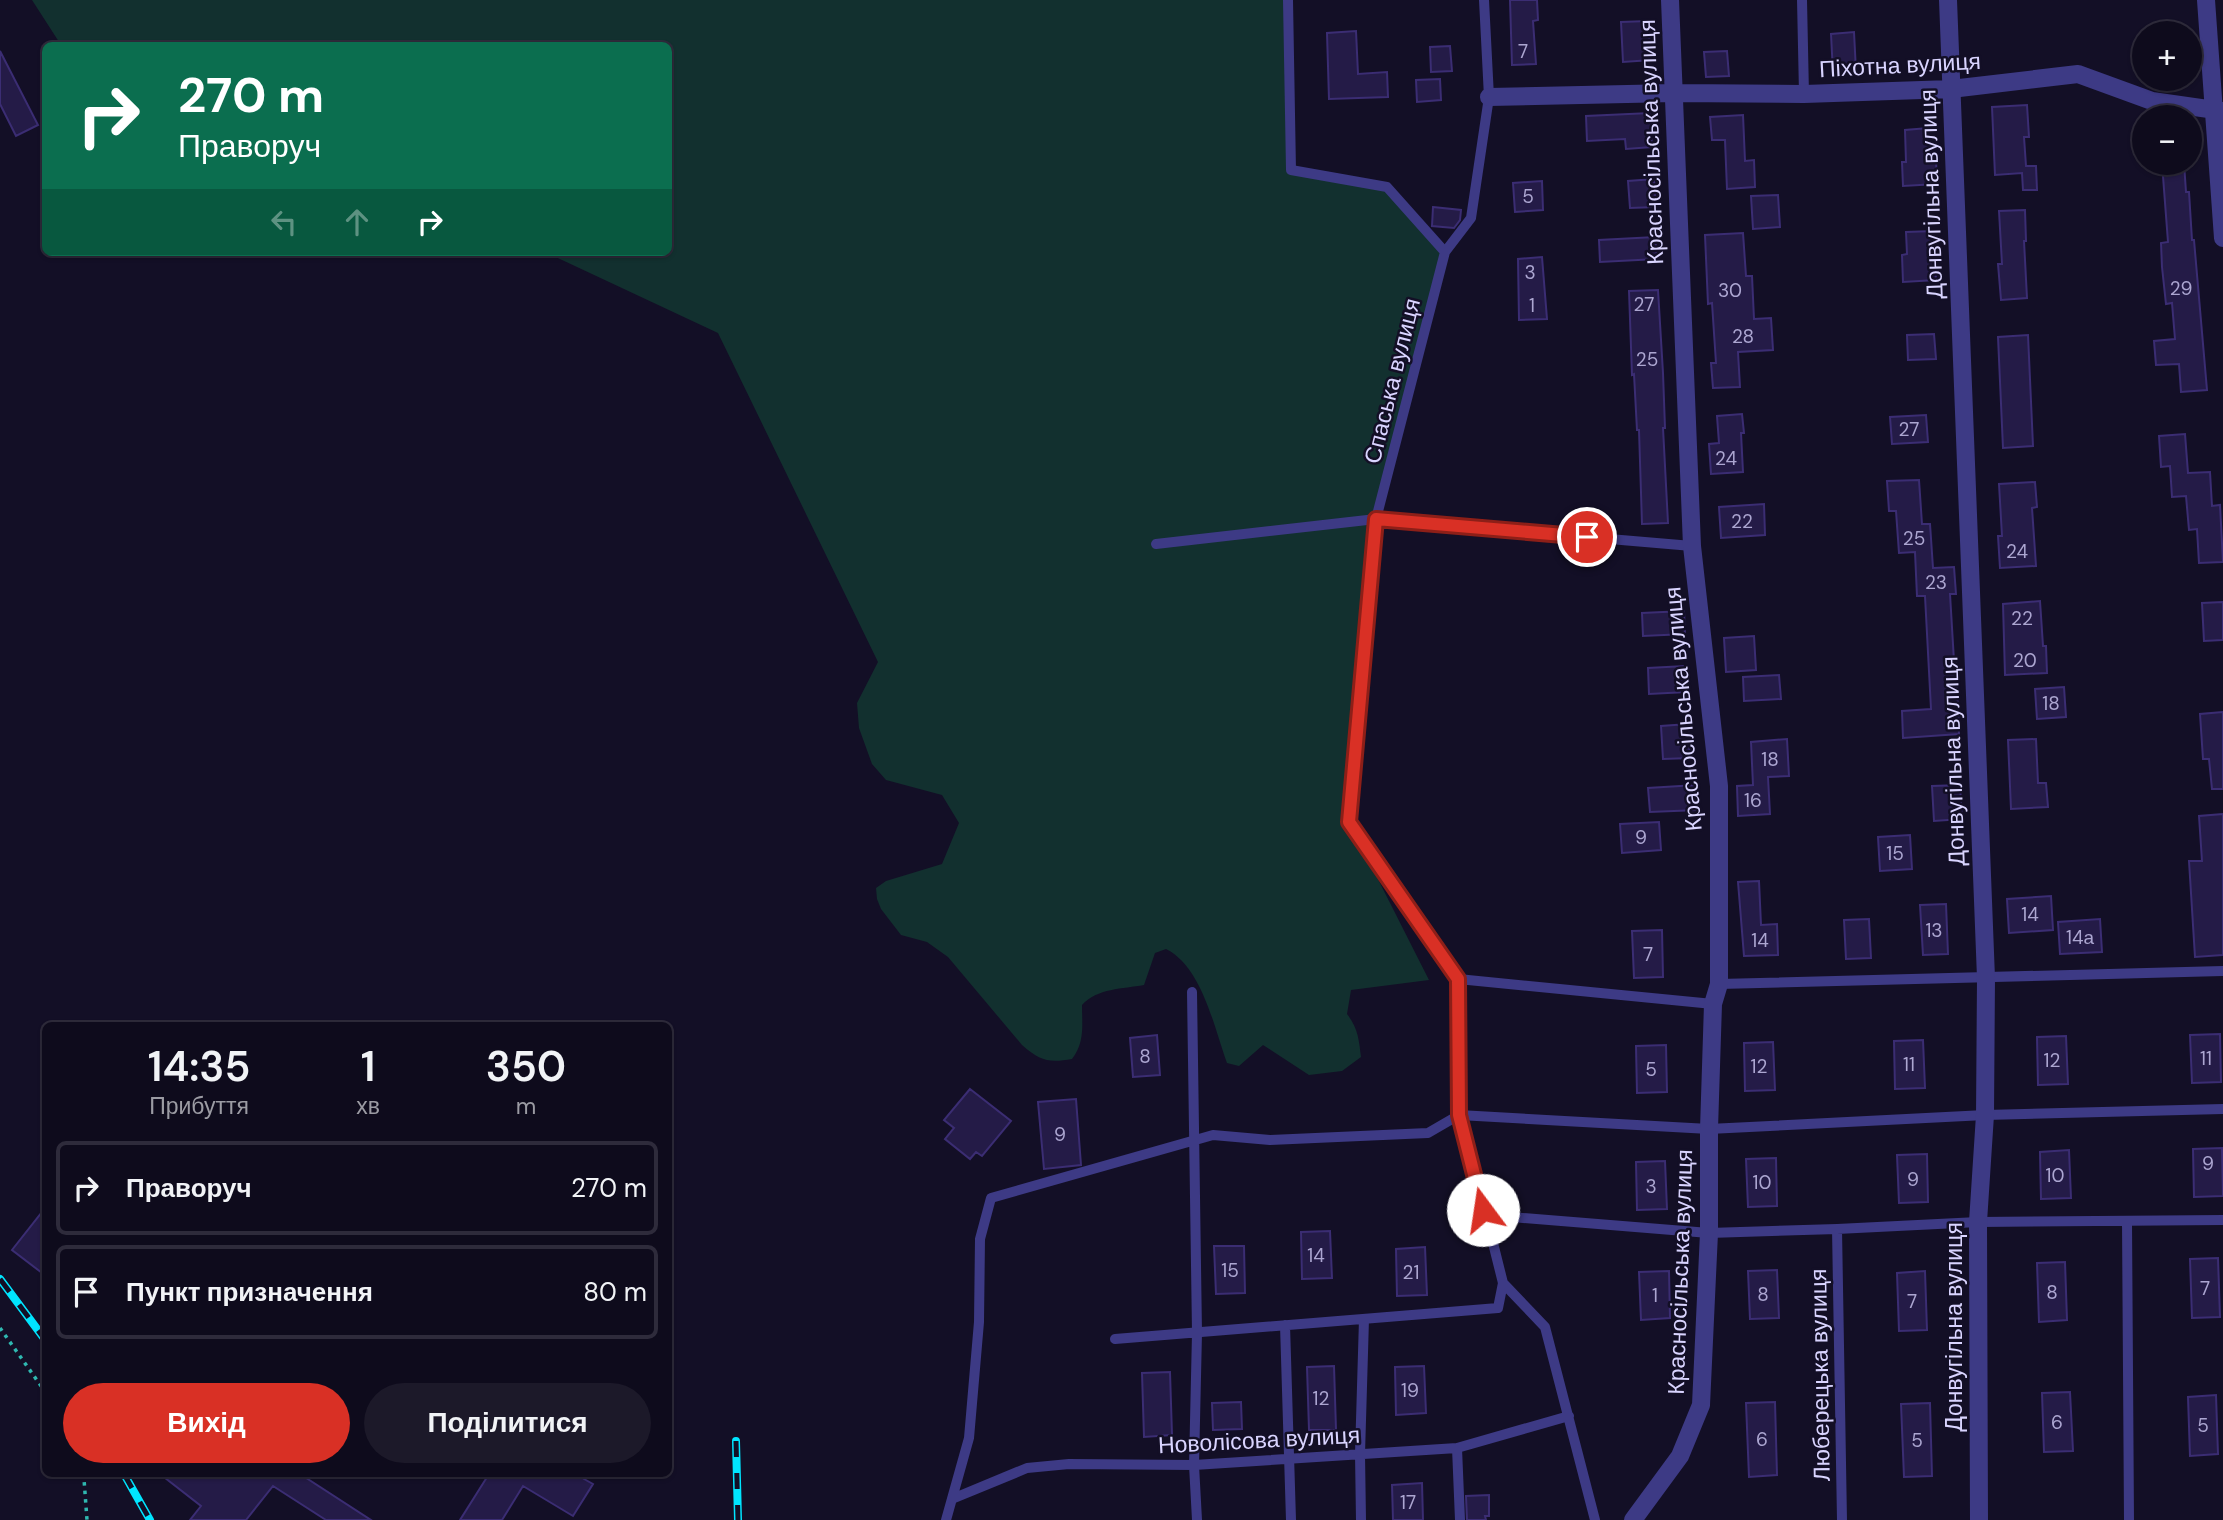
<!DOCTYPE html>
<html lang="uk">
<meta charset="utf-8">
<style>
body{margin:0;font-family:"DM Sans",sans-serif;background:#1c1929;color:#f1f3f6;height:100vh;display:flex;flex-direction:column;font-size:26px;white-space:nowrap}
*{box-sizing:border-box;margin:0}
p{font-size:23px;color:#9b9ba3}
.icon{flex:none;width:38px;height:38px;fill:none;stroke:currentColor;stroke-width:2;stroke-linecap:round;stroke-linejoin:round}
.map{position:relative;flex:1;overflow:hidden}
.side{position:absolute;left:42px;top:1022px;width:630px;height:455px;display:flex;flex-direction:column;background:#0e0b1c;border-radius:10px;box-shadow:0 2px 5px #0004,0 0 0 2px #2e2b3b}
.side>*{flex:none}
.hud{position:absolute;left:42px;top:42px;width:630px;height:214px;border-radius:10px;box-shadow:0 2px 5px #0004,0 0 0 2px #2e2b3b;background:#0b6e4f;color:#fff;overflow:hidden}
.controls{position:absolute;left:2132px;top:21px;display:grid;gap:14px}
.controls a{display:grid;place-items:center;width:70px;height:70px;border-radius:50%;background:#0e0b1c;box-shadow:0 2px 5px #0004,0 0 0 2px #2e2b3b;font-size:35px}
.pin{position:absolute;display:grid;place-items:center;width:60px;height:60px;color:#fff;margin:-30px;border:4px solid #fff;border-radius:50%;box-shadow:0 2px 7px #0007}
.me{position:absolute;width:77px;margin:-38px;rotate:346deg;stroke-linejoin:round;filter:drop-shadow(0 0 5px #0008)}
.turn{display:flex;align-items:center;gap:24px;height:147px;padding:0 21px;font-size:32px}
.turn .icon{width:91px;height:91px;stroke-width:2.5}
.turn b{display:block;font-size:49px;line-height:60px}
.lanes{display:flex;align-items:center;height:66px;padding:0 21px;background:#0003;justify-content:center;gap:35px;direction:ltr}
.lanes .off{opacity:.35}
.eta{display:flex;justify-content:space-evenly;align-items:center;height:119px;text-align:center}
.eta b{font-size:42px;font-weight:600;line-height:49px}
.action{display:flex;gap:14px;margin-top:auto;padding:14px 21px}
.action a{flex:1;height:80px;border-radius:42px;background:#d93025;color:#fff;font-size:28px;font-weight:600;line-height:80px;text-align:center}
.action a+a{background:#1c1929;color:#f1f3f6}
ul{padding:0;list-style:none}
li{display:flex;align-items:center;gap:21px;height:94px;margin:0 14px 10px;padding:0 7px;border:4px solid #2e2b3b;border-radius:10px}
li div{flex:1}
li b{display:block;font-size:26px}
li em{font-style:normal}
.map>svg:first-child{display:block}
.green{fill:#12302f}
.building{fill:#241b47;stroke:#3b2d73;stroke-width:2}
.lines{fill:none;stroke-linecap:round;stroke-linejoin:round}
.path{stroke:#2fb8b0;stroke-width:3.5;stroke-dasharray:3.5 5;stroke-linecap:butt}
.service{stroke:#3d3a85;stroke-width:10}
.minor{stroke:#3d3a85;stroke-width:18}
.rail-casing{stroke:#00e5ff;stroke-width:8}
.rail{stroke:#130f26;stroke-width:5;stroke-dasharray:16;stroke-linecap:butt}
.route-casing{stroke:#8d1f18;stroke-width:18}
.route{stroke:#d93025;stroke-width:12}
.labels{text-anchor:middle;stroke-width:5;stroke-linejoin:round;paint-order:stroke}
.number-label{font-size:19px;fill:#aca6d1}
.street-label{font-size:23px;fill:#d9d4ff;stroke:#130f26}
</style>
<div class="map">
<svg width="2223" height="1520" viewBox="0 0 2223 1520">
<rect width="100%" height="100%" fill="#130f26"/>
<path class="green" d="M32,0h1256l3,170 96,17 58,65 -69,267 -27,303 80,158 -78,10 -4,24c11,14 12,26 14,43l-19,14 -33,4 -46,-30 -24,21 -12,-3c-13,-36 -25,-96 -61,-114l-11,4 -11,32c-21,4 -47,3 -62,20 0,20 3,37 -10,54 -23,4 -32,2 -50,-14l-74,-88 -21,-15 -26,-7 -20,-26 -4,-10 -1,-11 10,-7 56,-17 17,-41 -17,-28 -56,-15 -14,-16 -13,-36 -2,-25 21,-41 -160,-329 -173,-81h123v-206l-607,-1z"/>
<path class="building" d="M1510,0h27l1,20 -5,1 3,43 -24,1z
M1648,21l3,39 -28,2 -2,-40z
M1356,31l2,43 29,-2 1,25 -59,2 -2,-66z
M1854,32l2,39 -23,2 -2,-39z
M1450,46l2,25 -21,1 -1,-25z
M0,51l38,74 -22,11 -16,-32z
M1727,51l2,25 -23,1 -2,-25z
M1440,79l1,21 -24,2 -1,-22z
M2027,105l2,32h-5l2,29h10l1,24h-14l-1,-17 -27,2 -3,-68z
M1650,113l2,34 -26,2 -1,-10 -38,2 -1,-25z
M1743,115l2,46 9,-1 1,27 -28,2 -2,-49h-13l-2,-23z
M1928,128l2,33 6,-1 1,24 -34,2 -1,-24h4l-1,-32z
M2162,163h22l2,29h3l3,48h2l13,150 -26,2 -2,-28 -23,1 -2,-24 21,-2 -3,-36 -6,1 -4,-37 -1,-24 7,-1z
M1654,179l2,28 -26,1 -2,-27z
M1542,181l1,29 -28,2 -2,-29z
M1778,195l2,32 -27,2 -2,-33z
M1433,207l28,3 -1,10 -6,8 -22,-2z
M2025,210l1,31h-2l3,57 -26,2 -3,-36h4l-3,-53z
M1934,231l2,49 -33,2 -1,-27 5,-1 -1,-22z
M1743,233l3,43h6l2,43 17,-1 2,32 -35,2 2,35 -27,1 -2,-25h5l-4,-60 -4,1 -3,-69z
M1655,237l2,22 -57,3 -1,-22z
M1542,257l5,62 -28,1 -1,-61z
M1658,290l5,83 2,55h-2l5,95 -26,1 -3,-94h-2l-3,-56 -2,1 -3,-84z
M1934,334l2,25 -28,1 -1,-25z
M2028,335l5,111 -30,2 -5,-111z
M1742,414l2,19h-3l2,39 -32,2 -2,-30 10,-1 -2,-27z
M1926,415l2,27 -36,2 -2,-27z
M2185,434l3,39 22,-1 2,34 8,-1 3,57 -24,1 -2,-34 -8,1 -3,-34 -14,1 -2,-31 -9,1 -2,-31z
M1919,480l3,44h8l3,44 21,-1 2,27h-6l4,67h2l3,73 -56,4 -1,-27 29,-2 -6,-113h-8l-2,-44 -16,1 -3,-42h-7l-2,-30z
M2035,482l2,25 -5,1 4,58 -36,2 -2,-32h4l-3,-52z
M1764,504l1,31 -44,3 -2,-31z
M2040,601l3,45h3l1,27 -42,2 -2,-71z
M2223,602v38l-19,1 -2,-38z
M1684,611l1,23 -42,2 -1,-23z
M1754,636l2,34 -30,2 -2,-34z
M1685,666l2,26 -38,2 -1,-26z
M1779,675l2,24 -37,2 -1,-24z
M2064,687l2,30 -29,2 -2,-30z
M2223,712v77h-11l-3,-30h-6l-3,-45z
M1688,724l2,34 -27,1 -2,-33z
M1787,739l2,37 -21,1 2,37 -32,2 -1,-30 16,-1 -2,-43z
M2036,739l2,44h8l2,24 -37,2 -3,-69z
M1696,785l2,25 -48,2 -2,-24z
M1960,785l2,34 -28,2 -2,-35z
M2223,814v141l-28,2 -6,-96h13l-3,-45z
M1659,822l2,28 -39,3 -2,-29z
M1910,835l2,34 -32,2 -2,-34z
M1759,881l2,44 16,-1 1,31 -34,1 -6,-74z
M2051,896l2,34 -44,3 -2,-34z
M1946,904l2,50 -25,1 -3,-50z
M1869,919l2,39 -25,1 -2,-39z
M2100,919l2,33 -42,2 -2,-32z
M1662,930l1,47 -29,1 -2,-47z
M2220,1034l1,48 -29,1 -2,-48z
M1157,1035l3,40 -27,2 -3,-39z
M2066,1036l2,48 -30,1 -1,-48z
M1923,1040l2,48 -30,1 -1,-48z
M1773,1042l2,48 -30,1 -1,-48z
M1666,1045l1,47 -30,1 -1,-47z
M970,1089l41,32 -29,35 -6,-4 -6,7 -25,-20 9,-11 -10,-8z
M1076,1099l5,66 -37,4 -6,-67z
M2222,1148l1,48 -29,1 -1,-48z
M2069,1150l2,48 -30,1 -1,-47z
M1927,1154l1,48 -29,1 -2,-48z
M1776,1158l1,48 -29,1 -2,-48z
M1665,1161l2,48 -30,1 -1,-48z
M46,1207v69l-34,-26z
M1330,1231l2,47 -30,1 -1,-47z
M1214,1246h30l1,47 -29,1z
M1425,1247l2,48 -30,1 -1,-47z
M2218,1258l2,59 -28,1 -2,-59z
M2065,1262l2,58 -28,2 -2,-59z
M1777,1270l2,48 -29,1 -2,-48z
M1669,1271l1,47 -29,2 -2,-48z
M1925,1271l2,59 -28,1 -2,-58z
M1334,1366l2,64h-27l-2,-63z
M1424,1366l2,47 -30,2 -1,-48z
M1170,1372l2,63 -28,2 -2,-64z
M2070,1392l3,59 -29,1 -2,-59z
M2216,1395l2,59 -28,2 -2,-59z
M1241,1402l1,27 -29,1 -1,-27z
M1775,1402l2,73 -28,2 -3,-74z
M1930,1403l2,73 -28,1 -3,-73z
M160,1474h140l71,46h-45l-53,-34 -27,34h-56l11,-14z
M489,1474h86l18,10 -20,32 -50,-30 -21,34h-42z
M1422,1483l1,37h-30l-1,-35z
M1489,1495v21h-4l1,4h-19l-1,-24z"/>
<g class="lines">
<path class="path" d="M0,1328l46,65
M82,1474l2,5 3,41"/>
<path class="service" d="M1288,0l3,170 96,17 58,65 -69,267 -27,303 109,157 1,136 24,96 3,4 17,68 42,44 50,193
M1802,0l2,94
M1445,252l26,-34 18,-121 -5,-97
M1156,544l220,-25 316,27
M1458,979l255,25
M1719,984l504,-13
M1192,992l5,341 -3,132 3,55
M1486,1215l223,18 128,-4 141,-7 245,-2
M2127,1222l2,298
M1837,1229l5,291
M1285,1325l6,195
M1115,1339l383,-31 5,-25
M1457,1448l3,72
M952,1499l75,-31 42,-4 125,1 263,-17 112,-32
M946,1520l23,-82 10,-116 1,-83 11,-41 222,-63 57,5 158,-7 31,-18 250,14 276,-14 238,-6
M1361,1520l-1,-66 4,-135"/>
<path class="minor" d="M1948,0l38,978 -1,137 -7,107 1,298
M2206,0l17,238
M1489,97l184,-4 131,1 147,-5 127,-15 74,27 71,10
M1633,1520l47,-64 21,-51 8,-172v-104l4,-125 6,-20v-198l-27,-240 -22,-546"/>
<defs>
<path id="rail" d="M0,1279l46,62
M736,1441l2,79
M124,1474l26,46"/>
</defs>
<use href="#rail" class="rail-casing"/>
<use href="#rail" class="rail"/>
</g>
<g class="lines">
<defs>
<path id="route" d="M1483,1210l-24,-95 -1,-136 -109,-157 27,-303 211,18"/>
</defs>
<use href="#route" class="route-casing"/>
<use href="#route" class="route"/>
</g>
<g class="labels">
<g class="number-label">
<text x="1523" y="58">7</text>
<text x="1528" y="203">5</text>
<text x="1530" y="279">3</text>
<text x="2181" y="295">29</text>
<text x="1730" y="297">30</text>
<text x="1644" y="311">27</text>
<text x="1532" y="312">1</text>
<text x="1743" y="343">28</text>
<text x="1647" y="366">25</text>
<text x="1909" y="436">27</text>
<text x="1726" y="465">24</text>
<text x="1742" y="528">22</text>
<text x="1914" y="545">25</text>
<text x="2017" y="558">24</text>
<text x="1936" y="589">23</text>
<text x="2022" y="625">22</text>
<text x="2025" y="667">20</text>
<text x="2051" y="710">18</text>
<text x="1770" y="766">18</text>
<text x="1753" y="807">16</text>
<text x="1641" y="844">9</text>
<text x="1895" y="860">15</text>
<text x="2030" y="921">14</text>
<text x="1934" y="937">13</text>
<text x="2080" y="944">14а</text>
<text x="1760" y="947">14</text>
<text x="1648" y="961">7</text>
<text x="1145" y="1063">8</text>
<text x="2206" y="1065">11</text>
<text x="2052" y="1067">12</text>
<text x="1909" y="1071">11</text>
<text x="1759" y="1073">12</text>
<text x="1651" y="1076">5</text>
<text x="1060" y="1141">9</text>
<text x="2208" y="1170">9</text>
<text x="2055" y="1182">10</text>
<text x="1913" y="1186">9</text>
<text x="1762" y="1189">10</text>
<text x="1651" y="1193">3</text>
<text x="1316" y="1262">14</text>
<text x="1230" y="1277">15</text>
<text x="1411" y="1279">21</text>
<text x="2205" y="1295">7</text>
<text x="2052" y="1299">8</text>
<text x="1763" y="1301">8</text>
<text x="1655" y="1302">1</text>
<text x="1912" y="1308">7</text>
<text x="1410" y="1397">19</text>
<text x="1321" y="1405">12</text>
<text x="2057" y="1429">6</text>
<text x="2203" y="1432">5</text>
<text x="1762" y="1446">6</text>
<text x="1917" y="1447">5</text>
<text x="1408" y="1509">17</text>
</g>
<g class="street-label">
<text transform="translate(1900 65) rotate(-3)" y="8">Піхотна вулиця</text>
<text transform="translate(1651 142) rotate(-92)" y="8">Красносільська вулиця</text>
<text transform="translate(1931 194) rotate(-92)" y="8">Донвугільна вулиця</text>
<text transform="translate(1392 381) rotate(-76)" y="8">Спаська вулиця</text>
<text transform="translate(1683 709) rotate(-95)" y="8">Красносільська вулиця</text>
<text transform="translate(1953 761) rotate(-92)" y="8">Донвугільна вулиця</text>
<text transform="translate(1680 1272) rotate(-88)" y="8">Красносільська вулиця</text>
<text transform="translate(1954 1327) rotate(-90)" y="8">Донвугільна вулиця</text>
<text transform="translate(1820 1375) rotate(-91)" y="8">Люберецька вулиця</text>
<text transform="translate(1259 1440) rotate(-3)" y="8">Новолісова вулиця</text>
</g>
</g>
</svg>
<div class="controls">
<a>+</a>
<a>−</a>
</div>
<div class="pin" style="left:1587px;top:537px;background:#d93025"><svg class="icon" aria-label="arrive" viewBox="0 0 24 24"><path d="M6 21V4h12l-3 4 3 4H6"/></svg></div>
<svg class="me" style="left:1483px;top:1210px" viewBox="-20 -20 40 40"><circle r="19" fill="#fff"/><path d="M0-13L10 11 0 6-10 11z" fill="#d93025"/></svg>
<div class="hud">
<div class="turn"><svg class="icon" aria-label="right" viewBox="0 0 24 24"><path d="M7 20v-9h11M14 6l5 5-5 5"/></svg><div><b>270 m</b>Праворуч</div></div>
<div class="lanes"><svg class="icon off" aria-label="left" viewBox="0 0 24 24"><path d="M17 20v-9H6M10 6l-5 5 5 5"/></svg><svg class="icon off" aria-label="ahead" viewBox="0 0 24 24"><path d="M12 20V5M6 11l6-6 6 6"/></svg><svg class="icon" aria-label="right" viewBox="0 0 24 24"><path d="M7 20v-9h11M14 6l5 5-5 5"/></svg></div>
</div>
<section class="side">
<div class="eta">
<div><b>14:35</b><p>Прибуття</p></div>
<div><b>1</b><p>хв</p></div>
<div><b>350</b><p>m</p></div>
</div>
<ul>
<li><svg class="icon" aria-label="right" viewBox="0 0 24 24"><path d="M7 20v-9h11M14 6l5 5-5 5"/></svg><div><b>Праворуч</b></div><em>270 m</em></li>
<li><svg class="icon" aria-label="arrive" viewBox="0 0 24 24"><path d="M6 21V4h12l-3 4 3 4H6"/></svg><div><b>Пункт призначення</b></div><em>80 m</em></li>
</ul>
<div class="action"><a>Вихід</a><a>Поділитися</a></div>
</section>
</div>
